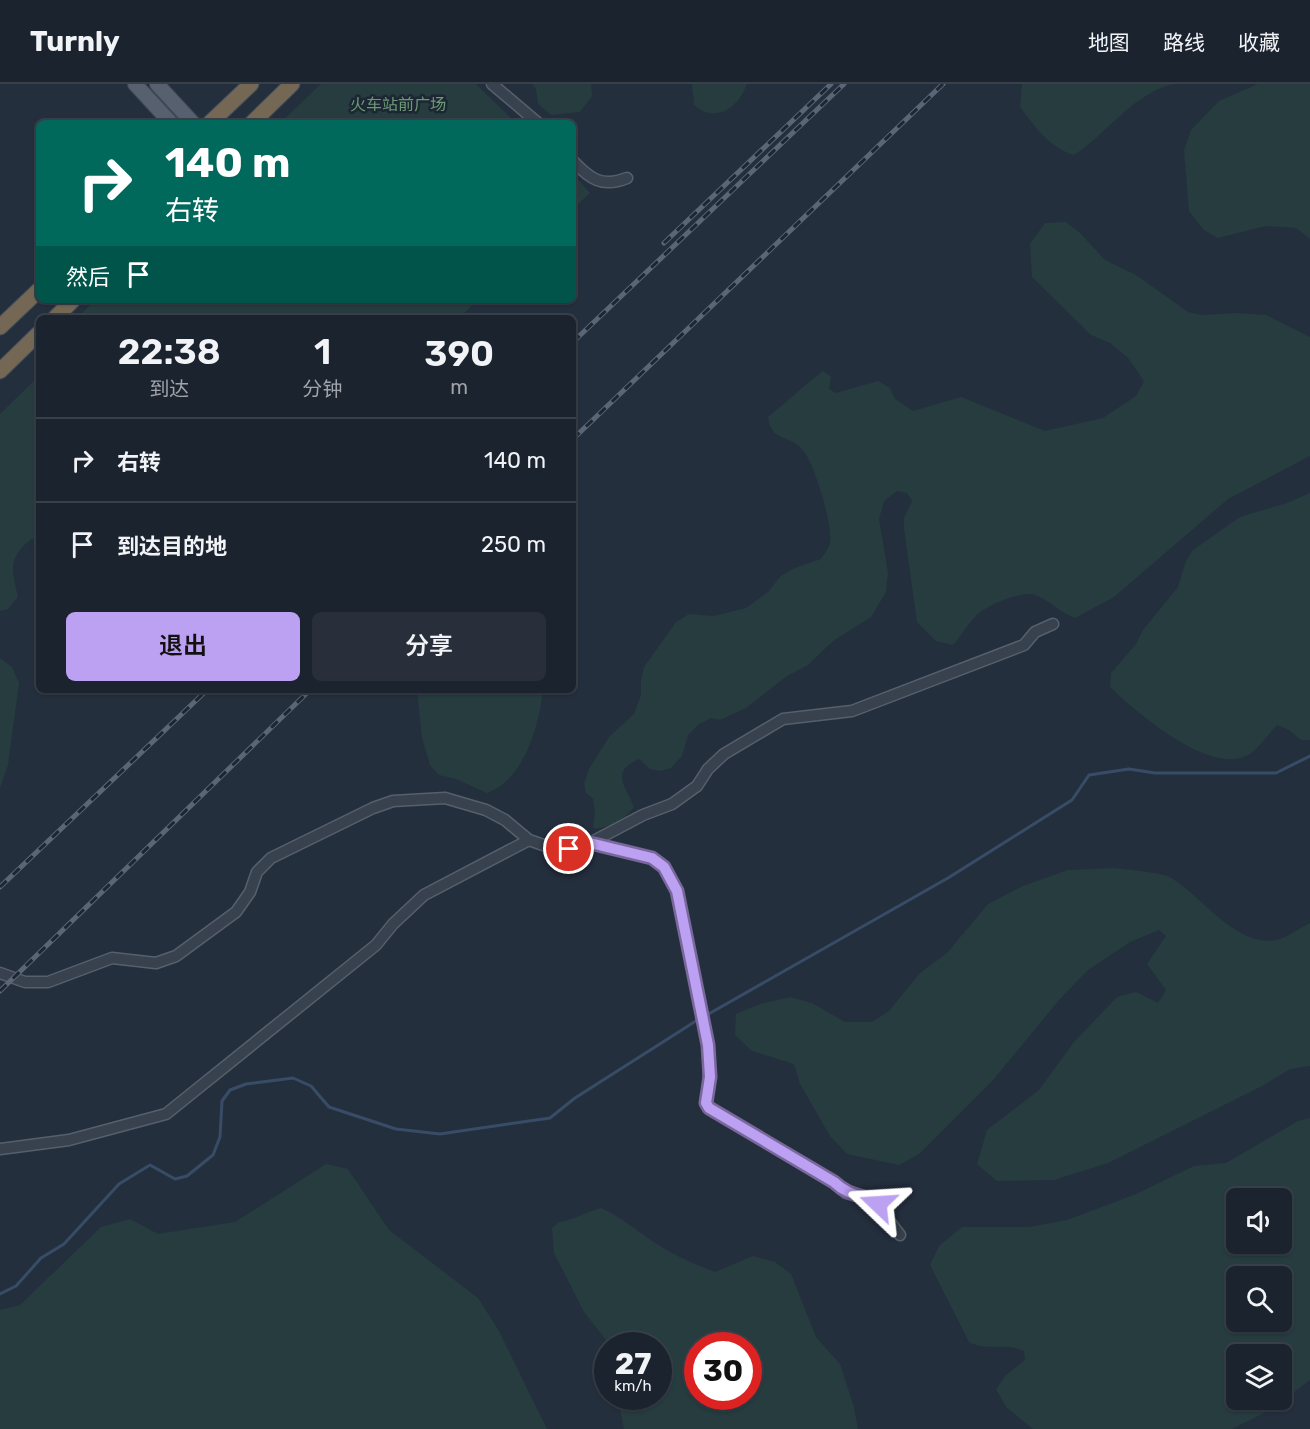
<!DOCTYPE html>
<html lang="zh">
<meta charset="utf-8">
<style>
body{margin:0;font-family:Rubik,"Noto Sans SC",sans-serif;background:#282f3a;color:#f1f3f6;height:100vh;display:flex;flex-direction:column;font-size:22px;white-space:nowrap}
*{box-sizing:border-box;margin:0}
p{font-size:20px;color:#a0a4aa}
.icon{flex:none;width:33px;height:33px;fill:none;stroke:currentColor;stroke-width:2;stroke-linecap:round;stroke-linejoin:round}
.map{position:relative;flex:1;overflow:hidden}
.sheet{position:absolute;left:36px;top:231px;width:540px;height:378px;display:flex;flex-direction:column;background:#1b232e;border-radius:9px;box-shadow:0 2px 4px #0004,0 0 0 2px #39404a}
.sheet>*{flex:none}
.guide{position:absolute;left:36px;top:36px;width:540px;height:183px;border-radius:9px;box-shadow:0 2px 4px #0004,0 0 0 2px #39404a;background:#00695c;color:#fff;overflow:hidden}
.tools{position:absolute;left:1226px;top:1104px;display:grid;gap:12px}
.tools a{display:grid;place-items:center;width:66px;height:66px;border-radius:9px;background:#1b232e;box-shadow:0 2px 4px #0004,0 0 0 2px #39404a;font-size:30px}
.speed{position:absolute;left:594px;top:1248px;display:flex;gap:12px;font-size:30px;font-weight:700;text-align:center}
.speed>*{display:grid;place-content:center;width:78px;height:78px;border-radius:50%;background:#1b232e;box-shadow:0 2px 4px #0004,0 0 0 2px #39404a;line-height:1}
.speed small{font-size:15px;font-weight:400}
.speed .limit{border:9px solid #d22;background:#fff;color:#111}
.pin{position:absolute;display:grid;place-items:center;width:51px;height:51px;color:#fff;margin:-26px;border:3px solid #fff;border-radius:50%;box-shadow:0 2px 6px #0007}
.me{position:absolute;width:66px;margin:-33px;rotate:290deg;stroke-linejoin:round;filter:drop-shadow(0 0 4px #0008)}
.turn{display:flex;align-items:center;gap:21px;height:126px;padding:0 30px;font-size:27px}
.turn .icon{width:78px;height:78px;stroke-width:2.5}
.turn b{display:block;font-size:42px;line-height:51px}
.then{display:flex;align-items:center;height:57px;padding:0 30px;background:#0003;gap:12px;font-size:22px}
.eta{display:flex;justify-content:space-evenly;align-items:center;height:102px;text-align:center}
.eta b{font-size:36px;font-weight:600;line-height:42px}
.button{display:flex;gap:12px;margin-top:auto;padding:12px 30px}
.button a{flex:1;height:69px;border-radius:9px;background:#bca0f2;color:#111;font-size:24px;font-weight:600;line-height:69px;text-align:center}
.button a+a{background:#282f3a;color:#f1f3f6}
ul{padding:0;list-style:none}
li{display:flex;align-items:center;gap:18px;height:84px;padding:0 30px;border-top:2px solid #39404a}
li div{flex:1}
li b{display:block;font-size:22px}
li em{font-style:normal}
header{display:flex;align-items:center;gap:36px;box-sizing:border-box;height:84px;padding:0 30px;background:#1b232e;border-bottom:2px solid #39404a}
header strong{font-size:28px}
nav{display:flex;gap:33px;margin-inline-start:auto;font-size:21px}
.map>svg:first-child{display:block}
.green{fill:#263c3f;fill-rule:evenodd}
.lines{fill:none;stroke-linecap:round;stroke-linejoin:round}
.stream{stroke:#394c67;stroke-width:3}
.minor-casing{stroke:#565f6c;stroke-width:13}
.major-casing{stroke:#414a57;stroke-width:16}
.highway-casing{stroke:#434c59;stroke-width:17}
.minor{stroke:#38414e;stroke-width:10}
.major{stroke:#56606e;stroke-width:14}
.highway{stroke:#746855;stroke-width:15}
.rail-casing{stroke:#5a6575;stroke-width:5}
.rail{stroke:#1d2633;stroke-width:3;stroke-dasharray:9;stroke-linecap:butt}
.route-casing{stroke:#7a689d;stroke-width:15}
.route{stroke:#bca0f2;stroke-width:10}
.labels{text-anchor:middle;stroke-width:5;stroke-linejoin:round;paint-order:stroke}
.park-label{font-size:16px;fill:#6b9a76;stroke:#1d2633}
</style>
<header>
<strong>Turnly</strong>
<nav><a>地图</a><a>路线</a><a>收藏</a></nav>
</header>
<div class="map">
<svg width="1310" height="1345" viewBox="0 0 1310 1345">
<rect width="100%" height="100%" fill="#242f3e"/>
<path class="green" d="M321,0h155l40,39h-236z
M532,0h59l1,12 -12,16 -29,3 -13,-11 -2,-15z
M692,0h55c-9,24 -31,40 -53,21z
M1022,0h151c-42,11 -65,49 -99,71 -24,-7 -39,-28 -54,-48z
M1258,0h52v155l-14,-11 -30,-2 -48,12 -14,-8 -15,-19 -5,-61 7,-20 28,-29z
M573,90l17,19 -17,16z
M1066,138l14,11 25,27 31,15 52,37 14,3 34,-2 30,2 44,22v119l-82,43 -114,98 -39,21c-15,-5 -25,-18 -40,-23 -12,-5 -51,11 -59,21 -9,9 -15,20 -23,29l-17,-4 -19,-19 -13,-93v-11l8,-17 -5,-8 -10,-2 -13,10 -5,18 9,54 -2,19 -15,25 -38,24 -25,24 -21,11 -41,32 -26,12 -9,-2 -12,6 -11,11 -6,21 -11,12 -11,3 -10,-2 -11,-10c-30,13 -13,27 -5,48 -8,11 -27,23 -41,21l2,-16 -2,-13 -7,-6 -2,-10 5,-14 20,-32 25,-23 7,-19v-14l3,-14 32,-45 13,-8 25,2 32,-8 22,-16 12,-15 12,-8 29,-10c3,-5 8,-11 9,-17 3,-16 -16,-81 -28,-93 -15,-16 -30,-6 -34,-32 19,-15 36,-32 55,-46l8,6 -2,12 7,4 42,-12 12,7 5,11 18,12 48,-14 84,34 58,-13 33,-22 8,-15 -16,-23 -18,-15 -19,-8 -59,-58 -2,-33 15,-21z
M95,216h383l-19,18h-375l-3,-4z
M39,292v164l-8,-1c-24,20 -19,30 -13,58l-10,12 -8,2v-197z
M1310,409v247h-9l-12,-10 -12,-5c-9,9 -19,25 -29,30 -38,21 -112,-43 -138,-68l1,-14 25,-29 7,-14 35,-43 8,-26 7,-11 47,-33 47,-14z
M0,574l12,9 7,16 -11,82 -8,23z
M417,606h126c-4,36 -19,90 -56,103l-31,-14 -17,-4 -9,-10 -8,-27z
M1115,784c13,2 48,4 58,11 29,18 64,69 104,61 11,-3 23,-12 33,-17v143l-20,3 -26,16 -156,78 -54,17 -57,1 -20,-17 10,-34 52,-40 35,-48 43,-45 19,-5 22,11 8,-13 -19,-26 19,-28 -7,-6 -29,12 -42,28 -29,30 -65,79 -75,75 -20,11 -52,-11 -17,-18 -30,-52 -6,-20 -42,-13 -17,-16 1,-21 24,-10 30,-7 22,6 33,19h27l17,-11 31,-38 27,-20 41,-49 35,-18 45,-16z
M1310,1034v262l-38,29 -40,20h-199l-27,-22 -10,-18 10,-14 19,-15 -1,-9c-18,-9 -37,1 -55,-9l-39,-77 9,-19 23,-19h67l38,-7 69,-26 58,-28 32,-3 72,-42zM1236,1114h45v46h-45zM1236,1192h45v46h-45zM1236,1270h45v46h-45z
M326,1080l22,5 41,61 89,68 21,33 48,98h-547v-119l20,-5 81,-78 29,-8 28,15 77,-12z
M601,1124c18,8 31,19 47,30 21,15 43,25 67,34l38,-16 22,6 16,12 25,63 24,27 14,43 4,22h-234l-6,-32 40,-1v-50l-48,-1 -26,-33 -30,-59 -2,-25 7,-6c16,-2 26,-10 42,-14zM698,1262h50v50h-50z"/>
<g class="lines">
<path class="stream" d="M705,932l243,-138 124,-78 17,-25 40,-6 26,4h121l34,-17
M0,1210l16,-8 25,-28 23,-14 55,-60 31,-19 25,14 12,-3 26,-21 7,-18 2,-36 8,-11 16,-6 47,-6 18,8 18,21 67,22 44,5 110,-16 25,-20 124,-79"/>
<defs>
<path id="minor" d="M492,0l46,39
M573,77c17,18 29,27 54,17
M590,759l53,-28 29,-11 25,-18 11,-17 16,-15 59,-35 69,-8 172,-66 11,-13 18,-8
M0,889l25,9h23l64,-24 44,5 20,-7 60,-44 14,-20 7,-20 14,-14 102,-50 20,-7 52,-3 41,12 19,10 24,20 20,7 20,2 21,-6 62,15 12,9 13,24 31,154 1,32 -3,26 3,5 125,75 12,10 28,8 26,34
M0,1065l69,-9 97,-26 210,-169 17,-21 31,-29 105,-55"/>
<path id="major" d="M135,0l36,39
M157,0l36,39"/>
<path id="highway" d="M210,39l41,-39
M252,39l40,-39
M55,234l18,-18
M0,243l39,-37
M0,287l39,-38"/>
</defs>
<use href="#minor" class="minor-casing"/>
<use href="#major" class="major-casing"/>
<use href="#highway" class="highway-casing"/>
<use href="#minor" class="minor"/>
<use href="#major" class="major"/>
<use href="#highway" class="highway"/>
<defs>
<path id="rail" d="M664,159l167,-159
M573,258l271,-258
M573,355l370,-355
M0,803l207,-197
M0,907l310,-301"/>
</defs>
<use href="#rail" class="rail-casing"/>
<use href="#rail" class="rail"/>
</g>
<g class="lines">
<defs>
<path id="route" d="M569,765l21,-6 62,15 12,9 13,24 31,154 2,32 -4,26 3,5 125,74c18,17 31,11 44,22"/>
</defs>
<use href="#route" class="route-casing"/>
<use href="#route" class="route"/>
</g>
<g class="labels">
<g class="park-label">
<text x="398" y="26">火车站前广场</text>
</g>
</g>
</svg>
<div class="tools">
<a><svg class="icon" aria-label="sound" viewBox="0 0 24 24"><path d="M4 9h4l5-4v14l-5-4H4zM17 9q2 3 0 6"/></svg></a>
<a><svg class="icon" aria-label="search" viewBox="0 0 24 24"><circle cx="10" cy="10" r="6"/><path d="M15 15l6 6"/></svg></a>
<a><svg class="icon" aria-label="layers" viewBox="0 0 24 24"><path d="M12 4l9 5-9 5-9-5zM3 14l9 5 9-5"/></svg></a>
</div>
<div class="speed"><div>27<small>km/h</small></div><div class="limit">30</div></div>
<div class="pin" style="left:569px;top:765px;background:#d93025"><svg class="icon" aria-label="arrive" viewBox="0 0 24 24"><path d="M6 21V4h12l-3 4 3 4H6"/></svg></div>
<svg class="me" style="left:878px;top:1120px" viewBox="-20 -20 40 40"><path d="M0-17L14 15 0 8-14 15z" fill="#bca0f2" stroke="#fff" stroke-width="4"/></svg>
<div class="guide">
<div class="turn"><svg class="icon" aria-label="right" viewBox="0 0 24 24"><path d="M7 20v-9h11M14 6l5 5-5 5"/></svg><div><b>140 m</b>右转</div></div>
<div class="then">然后<svg class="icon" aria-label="arrive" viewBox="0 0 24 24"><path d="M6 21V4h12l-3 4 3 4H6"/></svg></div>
</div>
<section class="sheet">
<div class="eta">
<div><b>22:38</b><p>到达</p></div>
<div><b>1</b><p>分钟</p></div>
<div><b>390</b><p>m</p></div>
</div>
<ul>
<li><svg class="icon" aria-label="right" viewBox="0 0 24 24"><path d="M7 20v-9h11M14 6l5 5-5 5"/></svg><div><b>右转</b></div><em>140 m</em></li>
<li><svg class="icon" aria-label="arrive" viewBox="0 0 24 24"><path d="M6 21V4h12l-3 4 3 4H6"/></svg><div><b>到达目的地</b></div><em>250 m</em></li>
</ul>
<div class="button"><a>退出</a><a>分享</a></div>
</section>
</div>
